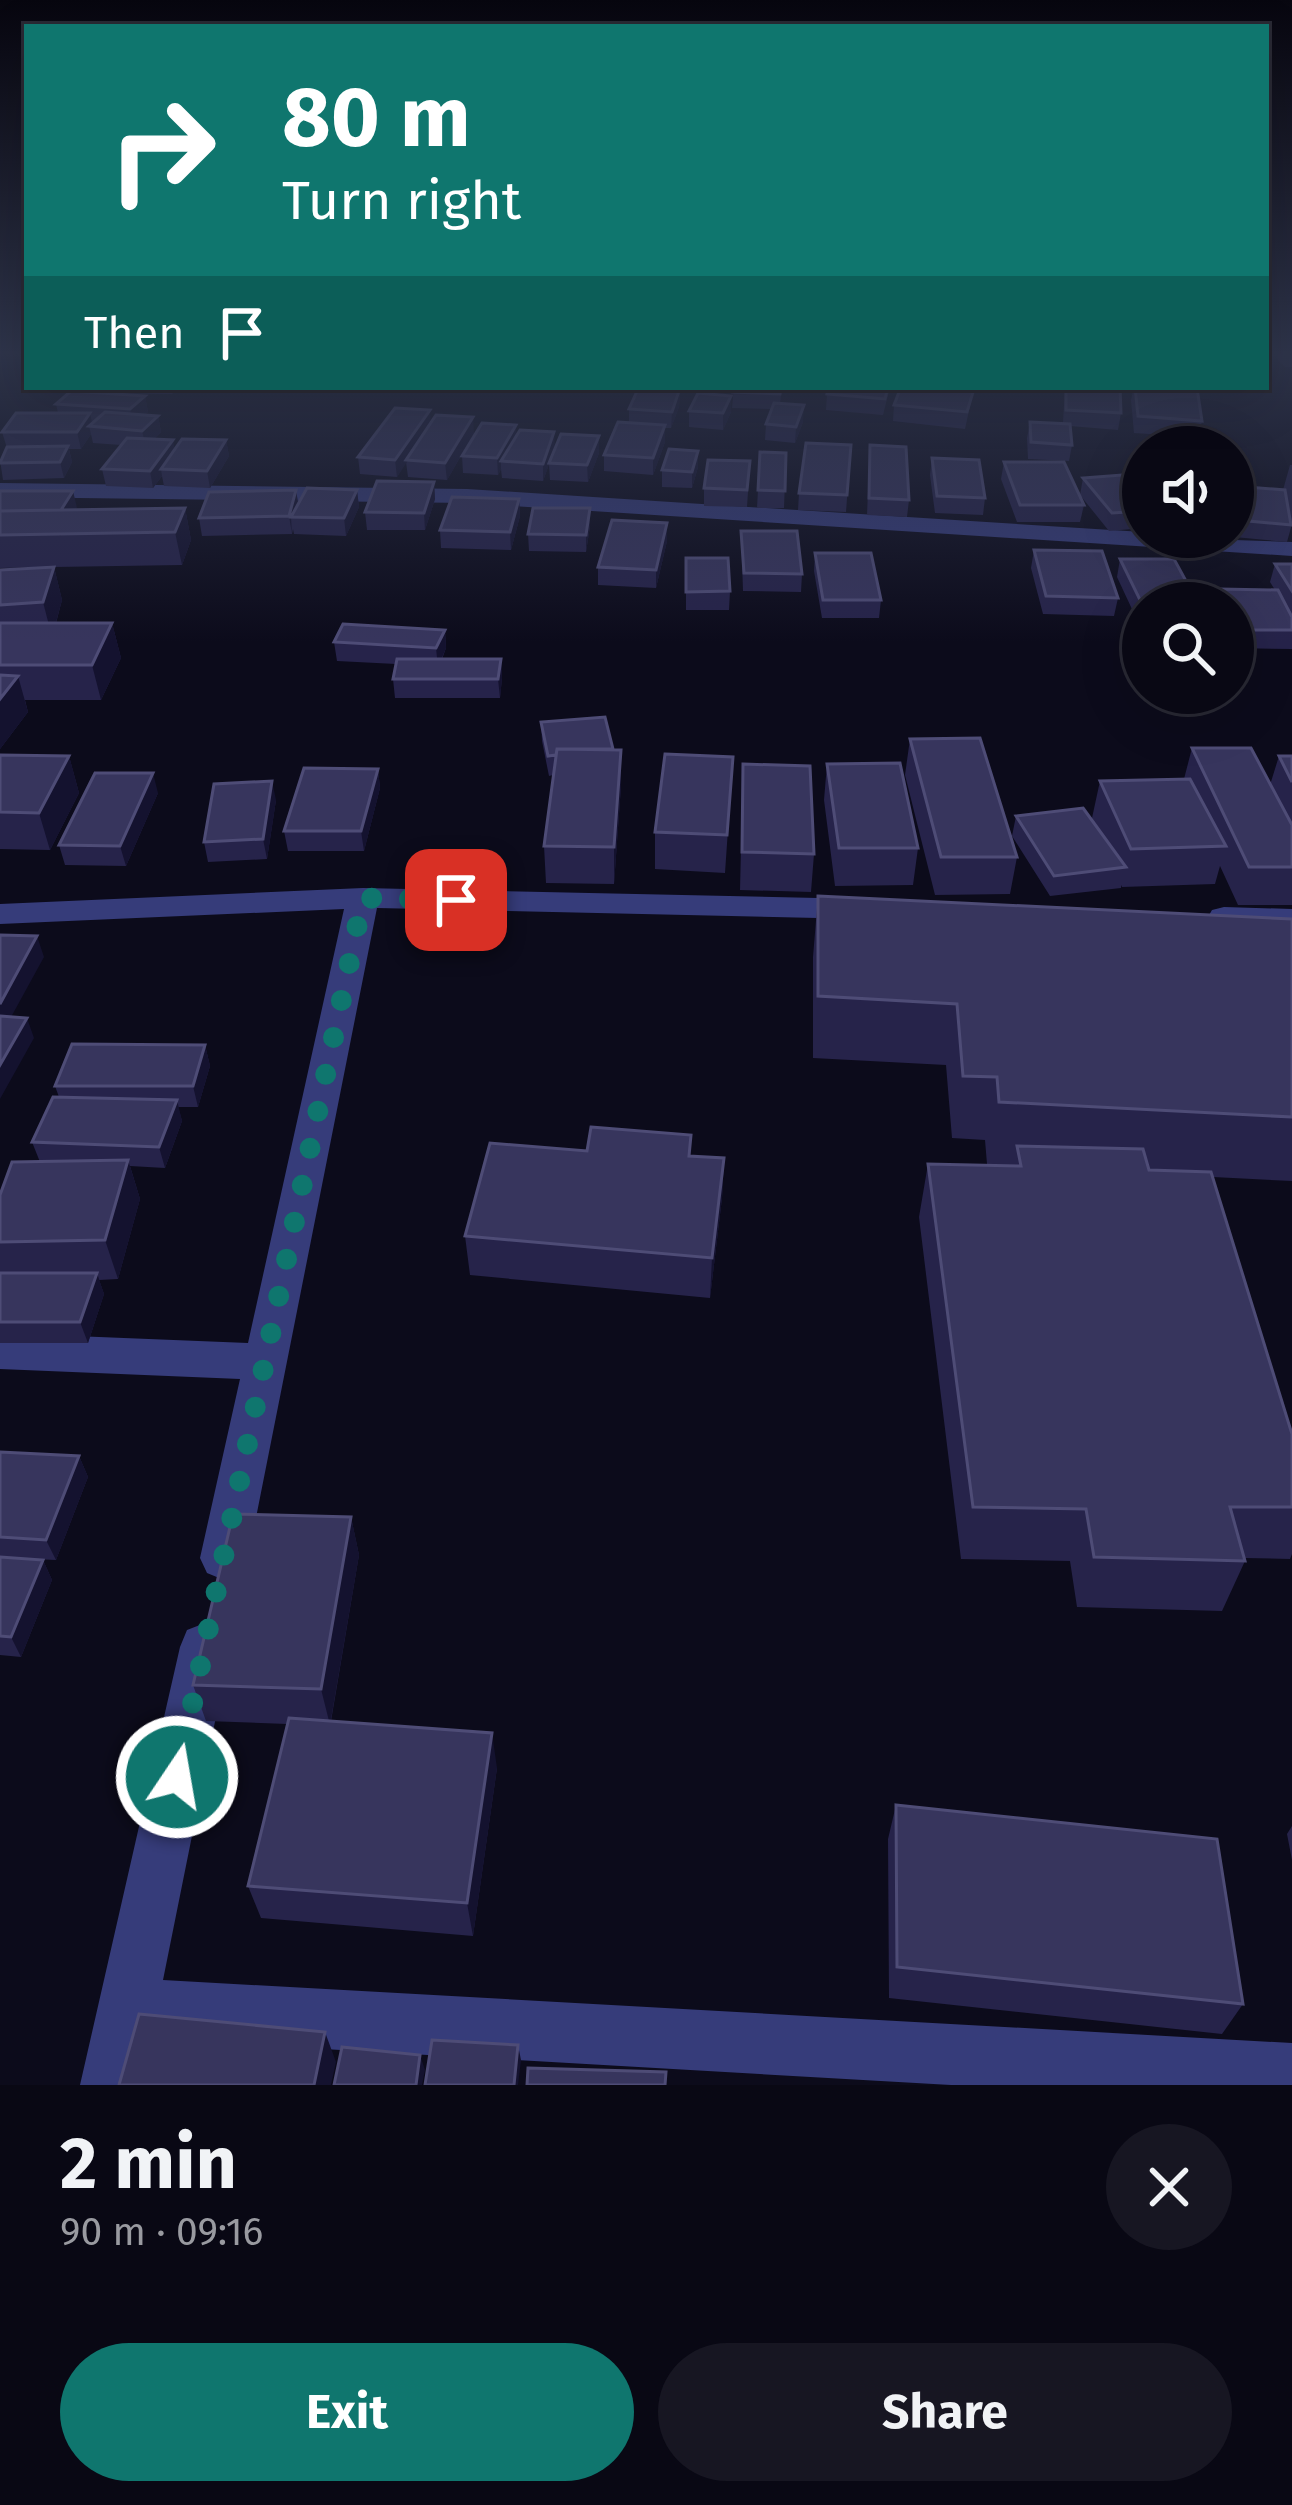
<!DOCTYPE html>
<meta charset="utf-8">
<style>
body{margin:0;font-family:"Fira Sans",sans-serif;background:#171622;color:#f1f3f6;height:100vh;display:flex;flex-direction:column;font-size:45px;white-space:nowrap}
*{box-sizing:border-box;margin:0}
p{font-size:39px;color:#999aa0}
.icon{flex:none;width:66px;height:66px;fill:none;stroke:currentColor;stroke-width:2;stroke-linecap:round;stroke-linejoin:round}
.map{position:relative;height:2085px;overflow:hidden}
.drawer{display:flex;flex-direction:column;background:#090814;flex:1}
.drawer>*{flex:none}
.banner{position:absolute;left:24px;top:24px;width:1245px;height:366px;border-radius:0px;box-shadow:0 12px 48px #0002,0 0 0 3px #292934;background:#0f766e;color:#fff;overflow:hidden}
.tools{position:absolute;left:1122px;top:426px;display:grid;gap:24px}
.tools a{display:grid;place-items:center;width:132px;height:132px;border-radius:50%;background:#090814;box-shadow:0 12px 48px #0002,0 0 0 3px #292934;font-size:60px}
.pin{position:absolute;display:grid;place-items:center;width:102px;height:102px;color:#fff;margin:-51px;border-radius:24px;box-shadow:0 6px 18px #0006}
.me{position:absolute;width:132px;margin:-66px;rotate:12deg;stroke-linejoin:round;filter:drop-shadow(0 0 9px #0008)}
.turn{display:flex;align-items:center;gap:42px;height:252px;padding:0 60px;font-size:54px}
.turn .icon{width:156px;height:156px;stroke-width:2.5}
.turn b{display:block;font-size:84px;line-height:102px}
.then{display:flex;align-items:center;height:114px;padding:0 60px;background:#0003;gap:24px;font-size:45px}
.round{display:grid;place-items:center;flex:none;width:126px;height:126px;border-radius:63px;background:#171622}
.head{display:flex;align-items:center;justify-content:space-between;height:204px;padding:0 60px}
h1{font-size:72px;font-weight:700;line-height:90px}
.button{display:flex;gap:24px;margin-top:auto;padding:24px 60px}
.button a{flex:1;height:138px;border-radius:72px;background:#0f766e;color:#fff;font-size:48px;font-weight:700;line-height:138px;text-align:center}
.button a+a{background:#171622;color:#f1f3f6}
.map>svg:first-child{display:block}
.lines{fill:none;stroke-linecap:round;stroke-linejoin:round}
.minor{fill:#363c7a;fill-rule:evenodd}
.wall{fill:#26234a}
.shaded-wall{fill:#14122f}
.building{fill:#37355d;stroke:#4e4c76;stroke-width:3}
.route{stroke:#0f766e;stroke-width:21;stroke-dasharray:0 37.8}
</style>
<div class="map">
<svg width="1292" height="2085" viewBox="0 0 1292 2085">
<rect width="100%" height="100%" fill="#0c0b1b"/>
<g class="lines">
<path class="minor" d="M0,483l467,6 676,43v5l149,5v14l-825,-53 -467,-6z
M363,888l500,11 16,10 -16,10 -486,-11 -129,650 -7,15 -17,7 -17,-7 -7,-15 40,-179 -240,-10v-36l248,10 96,-434 -344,15v-20z
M1224,907l68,2v20l-80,-5 -4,-7 4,-7z
M205,1623l18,7 7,17 -67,333 1129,63v42h-341l-800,-46 -9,46h-62l100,-438 7,-17z"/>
</g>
<path class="wall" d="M1269,350h23v17h-7z
M42,387h135l-5,7 -66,-1 39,3 3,16 -4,3 14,1 3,16 -7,7 21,10 51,-9 3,16 -19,32 -46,-2 -2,-10 -9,12 -47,-2 -4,-17 19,-24 -28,-2 -2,-9 -10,15h-12l3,13 -8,16 -61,2 -3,-20 7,-12 -5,-16 56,-19 -2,-9 13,-11h-26z
M644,387h36l-1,20 -8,21h-6v14l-12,33 -49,-4v-16l25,-32v-14z
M734,387h48l-2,17 23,18 -8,21 -30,-3 1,-16 6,-15 -40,-1z
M890,387l-7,28 -57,-5 1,-16z
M1065,387l56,26 -3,17 -48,-4 2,19 -3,16 -41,-2 -1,-21 3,-16 33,1z
M1134,387h48l20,34 -4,16 -64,-4 -3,-33z
M973,392l-8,37 -72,-8 1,-16z
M689,411l42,1 -8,18 -34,-3z
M431,423l43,10 -27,47 -39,-3 -2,-15 -9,15 -37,-3 -2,-17z
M516,425v11l39,13 44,-13v17l-11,29 -38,-2 -1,-16 -6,17 -41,-3 -1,-9 -3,6 -35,-2 -1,-17z
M851,445l-5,67 -48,-2 1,-17z
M870,445l39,55 -2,17 -40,-2z
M698,451v16l-6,21 -30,-1v-17z
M760,452l26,1 -2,55h-27z
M932,458l53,40 -2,17 -48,-2 -5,-38z
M750,461l-3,46 -43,-1v-18z
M1004,462l80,43 -4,17h-63l-16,-43z
M1290,465h2v59l-5,18 -53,-5v-51l49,4z
M1083,478l60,21v29l-34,3 -29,-36z
M434,482l1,17 -10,31h-58l-2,-18z
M296,490l2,14 59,-14 2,17 -13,29 -52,-2 -1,-5 -1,5 -90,2 -3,-18z
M0,491h73l3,19 109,-2 6,32 -9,25 -128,2 8,33 -6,23h56l9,35 -20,42h-76l3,12 -28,37v-179l47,-3 -47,1z
M519,499l1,17 -9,34 -70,-2 -1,-18z
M590,508v18l-4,26 -57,-1 -1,-17z
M741,531l61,43 -1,18 -58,-1z
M667,541l-11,47 -58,-3v-18z
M1034,550l84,48 -4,18 -71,-2 -12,-46z
M815,553l66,47 -2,18h-57l-8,-47z
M686,558l44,33 -1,19h-43z
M1120,559l23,44v19h-5l-21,-45z
M1275,564h17v85l-59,-1v-45h-18l4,-14 56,1 -5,-8z
M445,630l1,18 -4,11h59l1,19 -2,20h-105l-2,-19 3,-15 -59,-3 -3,-19z
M541,722l72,27 8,1v36l-7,98 -68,-1 -2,-37 9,-71 -4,1 -7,-35z
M910,739l107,118 -7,37 -75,1 -30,-120z
M1192,748l78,37 9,-29h13v149h-54l-18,-39 -5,18 -93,3 -1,-2v3l-71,8 -38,-60 4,-20 78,7 -2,-5 8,-37 84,-2z
M0,755l69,1 10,37 -29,57 -50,-1z
M733,757l-8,116 -70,-4v-37z
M743,764l71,90 -3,38 -71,-2z
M827,764l91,84 -5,37 -78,1 -11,-86z
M378,769l2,19 -16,63h-76l-4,-20z
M158,793l-32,73 -61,-1 -6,-20z
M276,800l-9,59 -59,3 -4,-20z
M818,896l474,23v262l-79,-4 79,257v120l-2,5 -45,-1v3l-23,50 -145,-4 -7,-46 -109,-2 -42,-342 9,-53h59l-2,-24 -33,-2 -6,-73 -133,-7v-101z
M205,1045l5,21 -12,41h-20l4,14 -17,47 -35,-2 10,33 -22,80 -19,1 5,14 -16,49h-88v-148l40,-33 -8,-20 27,-45 -4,-11z
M587,1151l137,7 -2,40 -12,100 -240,-23 -5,-39z
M0,1452l79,4 9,21 -32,83 -45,-2 32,2 9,20 -31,77 -21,-2z
M351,1517l8,38 -28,166 166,47 -24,168 -212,-18 -13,-32 39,-162 -81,-3 -13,-36z
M896,1805l347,199 -21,30 -333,-36 -1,-159z
M1292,1826v34l-5,-26z"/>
<path class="shaded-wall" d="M679,391v16l-8,21 1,-16z
M145,396l3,16 -15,14 -3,-17z
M731,396v16l-8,18v-17z
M804,405l-1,17 -8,21 1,-16z
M430,410l1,16 -34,51 -2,-17z
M90,413l3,14 -4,-1 2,8 -10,15 -4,-17z
M158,416l3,16 -15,15 -4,-16z
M473,417l1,16 -27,47 -2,-17z
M516,425l1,16 -16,20v8l-3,6 -1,-17z
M665,425v17l-12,33v-17z
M554,432l1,16 -12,33v-17z
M599,436v17l-11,29 -1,-17z
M173,440l3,16 -15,13 1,7 -9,12 -3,-17z
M226,440l3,16 -19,32 -3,-17z
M68,446l4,16 -8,16 -4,-16z
M698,451v16l-6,21v-16z
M434,482l1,17 -10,31 -1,-17z
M296,490l3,18 -8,9 1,17 -3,-18z
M357,490l2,17 -13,29 -2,-18z
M73,491l4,17 -17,28 -4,-17z
M519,499l1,17 -9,34 -1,-18z
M185,508l6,32 -9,25 -7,-33z
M590,508v18l-4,26v-17z
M667,523v18l-11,47v-18z
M54,567l8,33 -10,37 -9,-35z
M112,623l9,35 -20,42 -9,-35z
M445,630l1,18 -8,19 -2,-19z
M501,659l1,19 -2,20 -2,-19z
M18,676l10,36 -28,37v-50z
M621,750v36l-7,98v-37z
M69,756l10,37 -29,57 -11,-37z
M378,769l2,19 -16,63 -3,-20z
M153,773l5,20 -32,73 -6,-20z
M272,781l4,19 -9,59 -4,-20z
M37,936l7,21 -40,73 -4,-13v-13z
M27,1018l7,20 -34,61v-34z
M205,1045l5,21 -12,41 -5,-21z
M177,1100l5,21 -17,47 -6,-21z
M724,1158l-2,40 -12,100 2,-40z
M128,1160l12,39 -22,80 -13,-39z
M97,1273l7,21 -16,49 -8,-21z
M79,1456l9,21 -32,83 -10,-20z
M351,1517l8,38 -29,170 -9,-36z
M43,1560l9,20 -31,77 -10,-20z
M492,1733l5,35 -24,168 -6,-33z
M325,2032l11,30 -5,23h-17z
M518,2045l3,15 -3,25h-4z
M420,2055l5,15 -3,15h-6z"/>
<path class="building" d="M734,387h47l-1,7 -47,-2z
M829,387h59l-3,12 -58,-5z
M901,387h24l48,5 -6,20 -73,-7z
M1066,387h54l1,26 -55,-3z
M1135,387l62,1 5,33 -64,-5z
M638,389l41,2 -7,21 -43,-3z
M71,391l74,5 -15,13 -74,-5z
M698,393l33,3 -8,17 -34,-2z
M774,403l30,2 -8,22 -30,-3z
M395,408l35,2 -35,50 -37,-3z
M105,412l53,4 -16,15 -53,-5z
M16,413h74l-13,19h-75z
M436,415l37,2 -28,46 -39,-3z
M618,422l47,3 -12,33 -49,-3z
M1030,422l40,2 2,21 -41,-3z
M482,423l34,2 -19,33 -35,-2z
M520,430l34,2 -11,32 -42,-3z
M561,434l38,2 -12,29 -38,-2z
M127,438l46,2 -23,31 -48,-2z
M182,439l44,1 -19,31 -46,-2z
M806,443l45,2 -4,50 -48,-2z
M870,445l36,2 3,53 -40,-2z
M68,446l-8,16 -60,1 7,-16z
M669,449l29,2 -6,21 -30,-2z
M760,452l26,1 -1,38 -27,-1z
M932,458l47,2 6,38 -48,-2z
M708,460l42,1 -3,29 -43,-2z
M1004,462h60l20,43h-64z
M1122,475l21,24v12l-31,2 -29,-35z
M377,481l57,1 -10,31 -59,-1z
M1234,486l51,4 6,35 -53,-5z
M307,488l50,2 -13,28 -53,-1z
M296,490l-7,26 -90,2 10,-26z
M0,491h73l-12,19 -61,1z
M452,497l67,2 -9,33 -70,-2z
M185,508l-10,24 -175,3v-24z
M533,508h57l-4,27 -58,-1z
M612,520l55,3 -11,47 -58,-3z
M741,531h56l5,43 -58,-1z
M1034,550l68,1 16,47 -72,-2z
M815,553h56l10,47h-58z
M686,558h42l2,33 -44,1z
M1120,559h54l24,44 -56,1z
M1275,564h17v27z
M54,567l-11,35 -43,3v-35z
M1219,589l59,1 14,27v13h-54l-5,-11v-16h-7z
M0,623h112l-20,42h-92z
M343,624l102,6 -9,18 -102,-6z
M397,659h104l-3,20h-105z
M0,675l18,1 -18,23z
M605,717l8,32h-56l-1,6 -8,1 -7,-34z
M980,738l37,119h-76l-31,-118z
M1192,748h59l41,77v42h-43z
M557,749l64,1 -7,97 -70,-1z
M665,754l68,3 -6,78 -72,-3z
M0,755l69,1 -30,57 -39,-1z
M1279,756h13v26z
M900,763l18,85h-79l-12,-84z
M743,764l67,2 4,88 -72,-2z
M304,768l74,1 -17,62h-77z
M95,773h58l-33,73 -61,-1z
M1190,779l36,67 -95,3 -31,-68z
M272,781l-9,58 -59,3 10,-58z
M1083,808l43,59 -72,9 -38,-60z
M818,896l474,23v198l-293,-15 -2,-25 -34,-1 -6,-72 -139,-8z
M0,935l37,1 -37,68z
M0,1016l27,2 -27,47z
M72,1044l133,1 -12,41h-138z
M53,1097l124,3 -18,47 -127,-5z
M591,1127l100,8 -2,21 35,2 -12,100 -247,-22 25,-93 97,8z
M1017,1146l126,3 6,21 62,2 81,262v73h-62l15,54 -151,-4 -8,-48 -113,-2 -45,-343 93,2z
M128,1160l-23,80 -105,2v-47l12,-33z
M0,1273h97l-17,49h-80z
M0,1452l79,4 -33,84 -46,-3z
M233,1514l118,3 -30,172 -128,-4z
M0,1557l43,3 -32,77 -11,-1z
M289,1718l203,15 -25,170 -219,-17z
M896,1805l321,34 26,165 -346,-37z
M139,2014l186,18 -11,53h-195z
M432,2040l86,5 -4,40h-89z
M342,2047l78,8 -4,30h-82z
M528,2068l138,4 -1,13h-138z"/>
<linearGradient id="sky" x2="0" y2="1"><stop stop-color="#07060f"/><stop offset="0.55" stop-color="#2e344a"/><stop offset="1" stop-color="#2e344a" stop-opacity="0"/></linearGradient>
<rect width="1292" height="642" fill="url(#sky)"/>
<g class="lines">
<path class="route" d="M177,1777l186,-879 93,2"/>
</g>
</svg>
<div class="tools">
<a><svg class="icon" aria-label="sound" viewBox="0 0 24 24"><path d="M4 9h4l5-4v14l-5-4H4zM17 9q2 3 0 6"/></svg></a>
<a><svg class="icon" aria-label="search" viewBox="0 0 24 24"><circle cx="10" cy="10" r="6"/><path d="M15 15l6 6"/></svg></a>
</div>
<div class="pin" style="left:456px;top:900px;background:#d93025"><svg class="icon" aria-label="arrive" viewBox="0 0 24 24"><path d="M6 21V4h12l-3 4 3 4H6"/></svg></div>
<svg class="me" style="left:177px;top:1777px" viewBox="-20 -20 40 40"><circle r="17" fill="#0f766e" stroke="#fff" stroke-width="3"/><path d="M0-11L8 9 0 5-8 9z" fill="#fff"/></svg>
<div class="banner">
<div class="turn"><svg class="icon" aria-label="right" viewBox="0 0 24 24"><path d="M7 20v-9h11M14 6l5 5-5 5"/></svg><div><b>80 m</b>Turn right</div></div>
<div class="then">Then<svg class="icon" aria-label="arrive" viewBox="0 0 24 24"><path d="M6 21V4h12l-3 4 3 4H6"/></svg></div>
</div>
</div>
<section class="drawer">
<div class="head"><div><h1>2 min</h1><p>90 m · 09:16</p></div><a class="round"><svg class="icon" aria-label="close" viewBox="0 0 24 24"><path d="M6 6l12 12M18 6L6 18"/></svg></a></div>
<div class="button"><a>Exit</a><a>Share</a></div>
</section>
